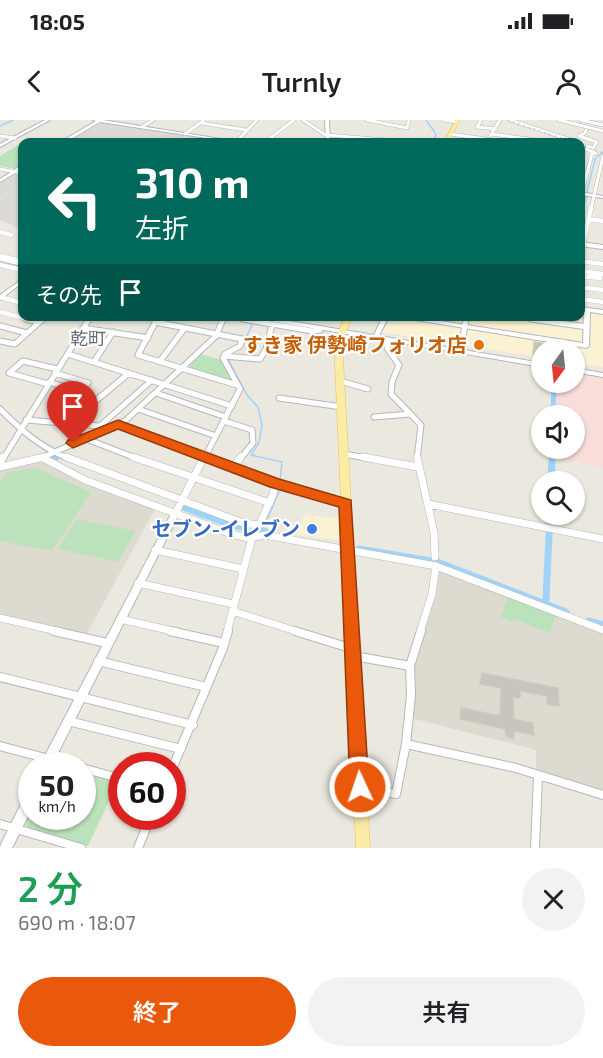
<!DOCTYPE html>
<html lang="ja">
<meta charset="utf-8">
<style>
body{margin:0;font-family:"Exo 2","Noto Sans JP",sans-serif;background:#f2f2f2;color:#202124;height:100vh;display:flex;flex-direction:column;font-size:22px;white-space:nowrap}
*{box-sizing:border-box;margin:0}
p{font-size:20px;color:#757577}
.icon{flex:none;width:33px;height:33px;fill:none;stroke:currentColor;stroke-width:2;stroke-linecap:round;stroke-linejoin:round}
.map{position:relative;height:728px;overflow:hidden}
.panel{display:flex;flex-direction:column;background:#fff;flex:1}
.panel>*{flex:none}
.guide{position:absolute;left:18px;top:18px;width:567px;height:183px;border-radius:12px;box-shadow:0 2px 4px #0004;background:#00695c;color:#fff;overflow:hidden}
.needle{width:39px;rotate:195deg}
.buttons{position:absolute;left:531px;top:219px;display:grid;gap:12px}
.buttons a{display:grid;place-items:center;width:54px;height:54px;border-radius:50%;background:#fff;box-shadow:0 2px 4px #0004;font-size:30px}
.speed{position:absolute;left:18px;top:632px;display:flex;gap:12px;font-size:30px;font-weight:700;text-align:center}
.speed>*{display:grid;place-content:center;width:78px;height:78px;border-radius:50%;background:#fff;box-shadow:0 2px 4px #0004;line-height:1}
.speed small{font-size:15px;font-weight:400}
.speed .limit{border:9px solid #d22;background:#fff;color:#111}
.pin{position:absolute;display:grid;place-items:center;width:51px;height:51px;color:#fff;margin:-62px -26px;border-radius:50% 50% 50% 0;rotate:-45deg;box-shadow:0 0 6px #0007}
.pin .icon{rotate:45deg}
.me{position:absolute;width:66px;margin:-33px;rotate:357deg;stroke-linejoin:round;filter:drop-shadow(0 0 4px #0008)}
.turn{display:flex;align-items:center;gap:21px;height:126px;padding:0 18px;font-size:27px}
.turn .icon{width:78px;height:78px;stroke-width:2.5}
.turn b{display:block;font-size:42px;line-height:51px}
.then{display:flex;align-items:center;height:57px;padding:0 18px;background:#0003;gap:12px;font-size:22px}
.round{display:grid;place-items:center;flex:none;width:63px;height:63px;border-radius:32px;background:#f2f2f2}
.summary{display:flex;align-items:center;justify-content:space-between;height:102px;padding:0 18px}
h1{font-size:36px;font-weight:600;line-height:45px;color:#1e9e55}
.button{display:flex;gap:12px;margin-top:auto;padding:12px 18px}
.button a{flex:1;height:69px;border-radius:36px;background:#ea580c;color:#fff;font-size:24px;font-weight:600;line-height:69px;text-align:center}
.button a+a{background:#f2f2f2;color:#202124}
.status{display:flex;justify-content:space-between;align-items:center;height:42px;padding:0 30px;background:#fff;direction:ltr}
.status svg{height:16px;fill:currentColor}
header{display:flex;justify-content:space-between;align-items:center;height:78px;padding:0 18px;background:#fff;font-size:27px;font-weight:600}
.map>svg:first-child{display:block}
.commercial{fill:#fbf2d3}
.industrial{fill:#dcdad4}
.education{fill:#dddad0}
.medical{fill:#f9ddda}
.green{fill:#bce2bc}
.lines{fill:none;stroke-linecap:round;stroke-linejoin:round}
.stream{stroke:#a0d3fa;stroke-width:1.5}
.canal-far1{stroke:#a0d3fa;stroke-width:5}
.canal{stroke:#a0d3fa;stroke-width:7}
.building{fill:#c8c5bf;stroke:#cfc9be;stroke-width:1.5}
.street-far4-casing{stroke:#b5b7bc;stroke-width:4}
.street-far3-casing{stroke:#b5b7bc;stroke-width:5}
.street-far2-casing{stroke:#b5b7bc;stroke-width:7}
.street-far1-casing{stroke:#b5b7bc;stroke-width:8}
.street-casing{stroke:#b5b7bc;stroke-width:10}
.secondary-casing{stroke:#b3b6bc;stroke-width:2}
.primary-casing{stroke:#e9c05a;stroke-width:1}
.street-far4{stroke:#fff;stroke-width:3}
.street-far3{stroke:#fff;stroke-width:4.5}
.street-far2{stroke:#fff;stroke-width:5}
.street-far1{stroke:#fff;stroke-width:7}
.street{stroke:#fff;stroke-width:8}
.secondary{fill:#fff;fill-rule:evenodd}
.primary{fill:#faeca4;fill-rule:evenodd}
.rail{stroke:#b0b1b1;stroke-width:1.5;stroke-dasharray:1 4.5;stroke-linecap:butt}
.route{fill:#ea580c;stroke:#983908;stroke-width:1.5}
.food-dot{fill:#e8710a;stroke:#fff;stroke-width:2}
.shop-dot{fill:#3f7fe0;stroke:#fff;stroke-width:2}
.labels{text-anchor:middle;stroke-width:4.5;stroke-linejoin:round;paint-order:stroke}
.far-quarter-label{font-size:18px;fill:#696d72;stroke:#fff}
.food-label{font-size:20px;font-weight:bold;fill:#c56008;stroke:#fff;text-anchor:end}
.shop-label{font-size:20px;font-weight:bold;fill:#366cbe;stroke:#fff;text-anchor:end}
</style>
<div class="status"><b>18:05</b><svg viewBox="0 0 49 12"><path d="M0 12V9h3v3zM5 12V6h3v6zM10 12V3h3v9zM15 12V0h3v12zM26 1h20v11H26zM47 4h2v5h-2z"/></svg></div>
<header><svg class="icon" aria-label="back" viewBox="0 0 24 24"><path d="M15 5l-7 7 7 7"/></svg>Turnly<svg class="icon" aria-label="person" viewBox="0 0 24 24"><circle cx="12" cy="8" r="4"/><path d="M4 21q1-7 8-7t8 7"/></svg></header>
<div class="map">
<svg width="603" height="728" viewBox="0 0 603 728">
<rect width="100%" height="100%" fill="#ebe8df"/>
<path class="commercial" d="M581,191l22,3v53l-28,-4 -1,-13h-32l-1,8 -159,-26 9,-14 15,2 1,-4h173z
M304,395l39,4 2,22 -48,-6z"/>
<path class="industrial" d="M102,3l100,15 -1,2 18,2h-153z
M15,53l7,1v52l-2,2 -20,-8v-19l2,-2 -2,-1v-16z"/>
<path class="education" d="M39,341l42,20 74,28 -69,126 -86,-20v-144z
M441,450l162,63v157l-67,-17v-23l-125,-32 4,-55 23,-92z"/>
<path class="medical" d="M575,254l28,4v89l-49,-9v-9l20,-1v-32l-19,-1 1,-32 18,-1z"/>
<path class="green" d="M20,24l2,1v20l-5,4 -17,-3v-10z
M201,234l20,6 11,20 -44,-12z
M35,348l56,24 -39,59 -52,-10v-59l8,-10z
M77,399l58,12 -17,31 -60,-13z
M508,477l47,19 -5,17 -36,-14 -1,3 -12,-5z
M83,651l36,9 -31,66 -59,-17 -4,-6 6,-13 1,6h50z"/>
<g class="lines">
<path class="stream" d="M426,0l10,14 -2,8
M0,6l13,-6
M580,101l15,-62 8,-7
M241,228l12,-25
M228,239l19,36 11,12 4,18 -3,18 -8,12 31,7 -2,19
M262,412l18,-43"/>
<path class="canal-far1" d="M553,296l1,-34
M54,337l3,1
M552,339v-11"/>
<path class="canal" d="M551,362l1,-25
M183,387l49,18 39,8
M359,429l78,13 129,50
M546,479l4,-85
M589,501l14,4"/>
</g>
<path class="building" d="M534,222l19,3v5h-11v7l-9,-1z
M482,553l76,15 1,18 -12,-2v-8l-27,-5v7l-7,-1 1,22 19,4 1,12 -20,-4 -1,8 -7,-3 -1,-7 -45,-10 1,-11 39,8 1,-28 -21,-4z"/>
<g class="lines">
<defs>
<path id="street-far4" d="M303,0l24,16
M367,0l40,8 2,-8
M444,0l13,2
M481,0l-4,7 19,2
M510,0l67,22
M559,0l44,11
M581,0l22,5
M201,3l45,7
M142,7l11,-7
M587,7l-2,6 -6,3 18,6 -4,6 -6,-2
M185,14l19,-14
M450,14l36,5
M492,14l58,8
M327,15l82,7
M0,16l15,2
M490,16l10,-16
M236,22l21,-22
M265,22l29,-22
M580,27l16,6 -4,1 -12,46
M0,49l22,4
M591,89l12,-53"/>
<path id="street-far3" d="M588,99l15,2
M0,112l11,3
M583,124l8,-36
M0,136l22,5
M580,141l23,3
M0,145l22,5
M580,151l23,3
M580,156l20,2
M580,167l23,3
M0,177l22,6
M580,179l23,3
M0,192l32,8
M227,196l24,4
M512,196l29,4
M41,200l5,-4
M88,200l3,-4
M156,200l2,-4
M222,200l2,-4
M466,200l1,-4"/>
<path id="street-far2" d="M26,199l13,3
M157,199l-19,36 99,30
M243,199l69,12 8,-1
M531,199l56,8
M155,202l87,17 -2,7 -15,8 -2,4 17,31 -36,70
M0,206l27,7
M83,208l65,10
M388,220l-1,8 12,17 -7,17 -1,12 30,31 -4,34
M0,221l15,3 28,-25
M461,229l5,-30
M68,234l164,52
M224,236l36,3 6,-10 6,-24
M160,241l24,-32
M94,242l19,-30
M340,261l28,8
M49,262l30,10 9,-9 -33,-10
M48,264l-39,-11 14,-12 34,8
M156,273l70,24
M279,278l63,9
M0,289c22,22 41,39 70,50
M138,289l78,27
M374,297l36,-3
M26,300l74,6 52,-46
M224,301l28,9 1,13 -13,16
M68,304l61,-51
M118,304l93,35
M84,318l54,21
M344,334l28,5
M3,339l86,-140
M39,339l86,-38 91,-85 7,-17"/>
<path id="street-far1" d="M66,337l177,66 16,2 14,-30 2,-12
M133,337l137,46
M207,337l68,26 71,21
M363,337l55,10
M417,337l17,75 1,25
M43,338l42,22 146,54 18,4 16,-3 171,31 167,64
M0,343l3,-6
M0,347l44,-10
M233,347l8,-10
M428,384l175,35
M175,394l29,-57
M155,430l88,19
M138,463l95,21
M232,491l67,21
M0,498l61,14
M120,499l57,13
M227,512l25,-94
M420,512l12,-38 4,-28"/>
<path id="street" d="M54,511l53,12
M170,511l54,12
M295,511l58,18
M354,536l56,10
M98,541l108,26
M0,557l193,48
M68,601l113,28
M406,624l110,24 87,27
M0,626l72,19
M82,648l40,11
M172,649l51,-121 5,-17
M361,667l35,7 10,-50 5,-49 -1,-29 11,-35
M0,704l81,24
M138,728l13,-32
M535,728l3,-71"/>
<path id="secondary" d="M45,0h5l-50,27v-3z
M93,0h10l137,22h-7l-133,-20 -34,20h-4v-1l34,-20z
M325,0h4l1,22h-4z
M20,46h2v3l-22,13v-3z
M580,72l23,4v2l-23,-3z
M580,122l23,3v4l-23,-3z
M0,137l22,5v4l-22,-5z
M22,159v4l-22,17v-5z
M580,187l23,3v4l-13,-2 -1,34 -3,2 -195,-32h18l174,27 1,-32h-4z
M241,196h18l115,19 9,-19h6l-10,20 163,27v4z
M574,248l29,5v4l-29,-5z
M175,391l3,1 1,2 -127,251h-12l131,-251 1,-2z
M32,668v20l-20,40h-12l1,-4 27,-54z"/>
<path id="primary" d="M456,0h4l-12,22h-4z
M346,196h7l-11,25 28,507h-14l-22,-507z"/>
</defs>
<use href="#street-far4" class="street-far4-casing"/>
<use href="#street-far3" class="street-far3-casing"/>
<use href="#street-far2" class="street-far2-casing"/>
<use href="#street-far1" class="street-far1-casing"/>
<use href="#street" class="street-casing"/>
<use href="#secondary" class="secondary-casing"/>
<use href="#primary" class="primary-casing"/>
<use href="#street-far4" class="street-far4"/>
<use href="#street-far3" class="street-far3"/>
<use href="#street-far2" class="street-far2"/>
<use href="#street-far1" class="street-far1"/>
<use href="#street" class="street"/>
<use href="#secondary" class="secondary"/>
<use href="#primary" class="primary"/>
<path class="rail" d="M508,0l65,22
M580,25l23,8"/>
</g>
<path class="route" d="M118,300l161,59 72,21 18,287 -2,7 -7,3 -7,-3 -3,-7 -11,-280 -69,-20 -152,-58 -45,19 -7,-5 2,-3z"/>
<circle class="food-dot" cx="479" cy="225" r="6"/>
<circle class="shop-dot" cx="312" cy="409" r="6"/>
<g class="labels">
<g class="far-quarter-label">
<text x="88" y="225">乾町</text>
</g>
<g class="food-label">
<text x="467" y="232">すき家 伊勢崎フォリオ店</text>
</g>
<g class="shop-label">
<text x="300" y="416">セブン-イレブン</text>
</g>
</g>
</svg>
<div class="buttons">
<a><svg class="needle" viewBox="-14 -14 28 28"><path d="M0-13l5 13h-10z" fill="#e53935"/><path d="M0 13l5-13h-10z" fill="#757577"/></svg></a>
<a><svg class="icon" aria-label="sound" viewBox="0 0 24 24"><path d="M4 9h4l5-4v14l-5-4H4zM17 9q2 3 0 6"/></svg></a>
<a><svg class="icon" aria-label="search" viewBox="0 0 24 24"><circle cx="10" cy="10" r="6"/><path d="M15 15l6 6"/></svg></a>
</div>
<div class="speed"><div>50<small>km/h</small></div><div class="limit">60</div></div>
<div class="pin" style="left:73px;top:323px;background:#d93025"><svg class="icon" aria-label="arrive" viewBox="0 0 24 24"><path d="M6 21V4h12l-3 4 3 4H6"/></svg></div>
<svg class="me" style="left:360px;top:667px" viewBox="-20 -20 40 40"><circle r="17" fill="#ea580c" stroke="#fff" stroke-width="3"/><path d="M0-11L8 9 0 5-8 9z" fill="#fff"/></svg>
<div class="guide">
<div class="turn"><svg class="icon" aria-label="left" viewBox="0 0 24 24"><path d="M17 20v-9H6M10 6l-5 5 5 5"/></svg><div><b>310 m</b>左折</div></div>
<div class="then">その先<svg class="icon" aria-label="arrive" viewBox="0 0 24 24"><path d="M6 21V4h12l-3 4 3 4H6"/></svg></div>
</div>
</div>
<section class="panel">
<div class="summary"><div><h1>2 分</h1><p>690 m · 18:07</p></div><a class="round"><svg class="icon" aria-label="close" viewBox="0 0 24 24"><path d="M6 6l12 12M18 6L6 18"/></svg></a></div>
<div class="button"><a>終了</a><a>共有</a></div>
</section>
